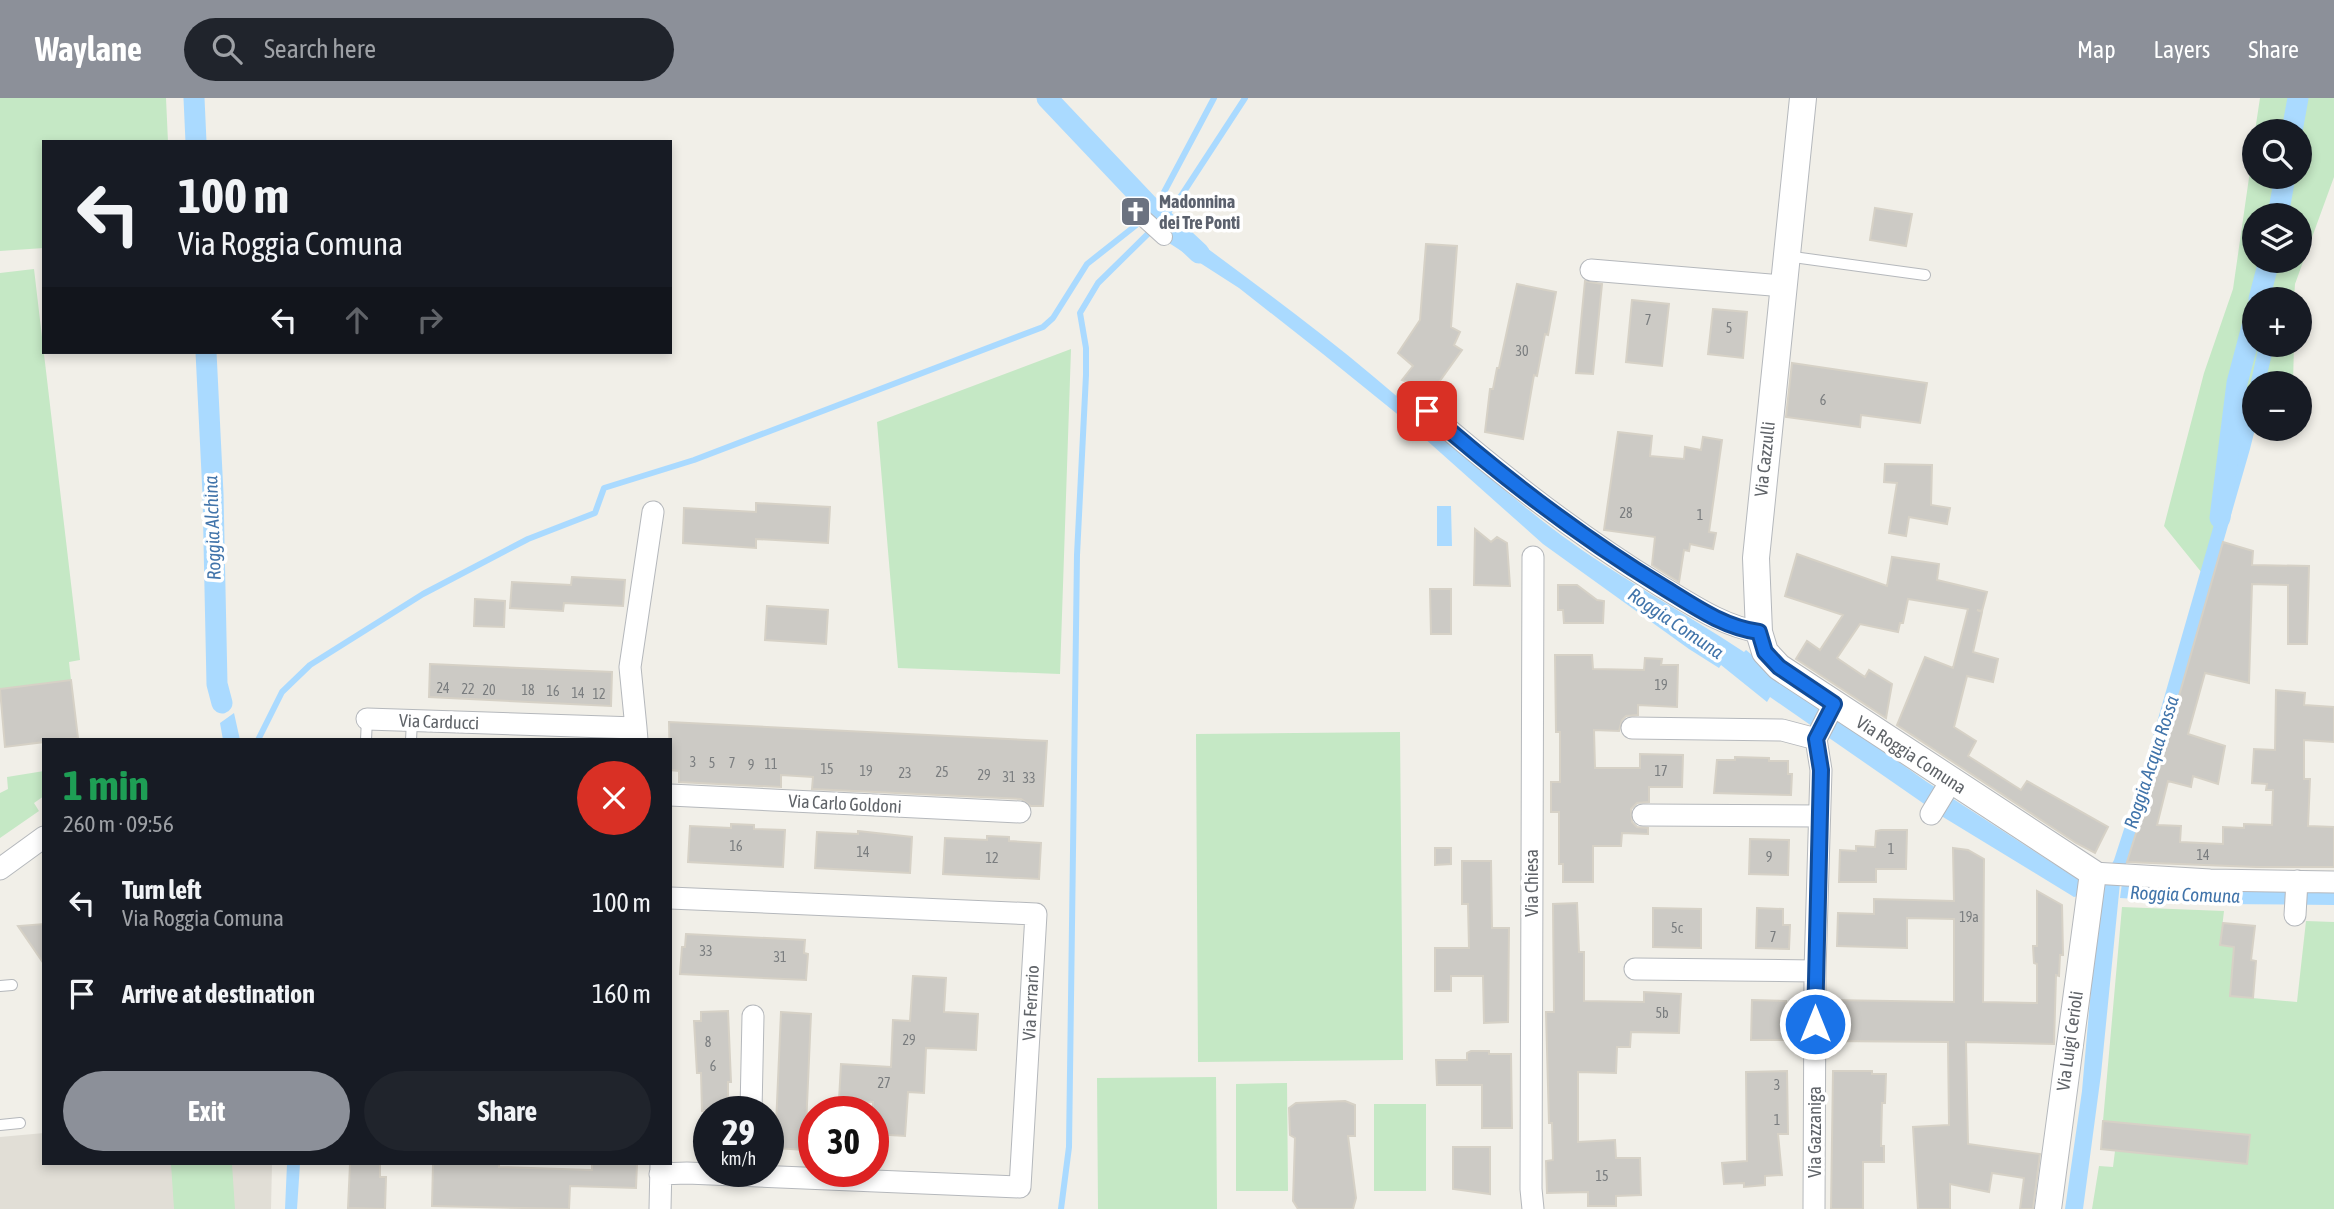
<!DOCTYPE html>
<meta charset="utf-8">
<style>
body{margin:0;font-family:"Asap Condensed",sans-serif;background:#20242c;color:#f1f3f6;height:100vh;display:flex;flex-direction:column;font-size:26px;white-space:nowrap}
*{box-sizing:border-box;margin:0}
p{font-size:23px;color:#9ea1a6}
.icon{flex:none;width:38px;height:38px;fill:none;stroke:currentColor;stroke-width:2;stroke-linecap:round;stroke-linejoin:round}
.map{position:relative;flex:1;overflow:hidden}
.panel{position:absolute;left:42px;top:640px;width:630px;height:427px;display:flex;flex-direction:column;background:#171b24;border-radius:0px;box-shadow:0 4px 10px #0003}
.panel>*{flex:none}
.banner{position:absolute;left:42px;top:42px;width:630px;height:214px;border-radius:0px;box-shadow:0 4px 10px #0003;background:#171b24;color:#f1f3f6;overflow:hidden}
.tools{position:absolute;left:2242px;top:21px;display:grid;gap:14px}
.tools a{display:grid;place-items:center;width:70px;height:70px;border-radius:50%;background:#171b24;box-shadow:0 4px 10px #0003;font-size:35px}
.speed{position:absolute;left:693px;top:998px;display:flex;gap:14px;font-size:35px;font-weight:700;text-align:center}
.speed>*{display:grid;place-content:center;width:91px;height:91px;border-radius:50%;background:#171b24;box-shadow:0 4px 10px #0003;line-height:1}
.speed small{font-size:18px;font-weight:400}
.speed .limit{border:10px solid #d22;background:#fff;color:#111}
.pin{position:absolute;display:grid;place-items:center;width:60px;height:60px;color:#fff;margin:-30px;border-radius:14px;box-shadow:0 4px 10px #0006}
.me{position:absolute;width:77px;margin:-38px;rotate:0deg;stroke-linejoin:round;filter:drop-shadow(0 0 5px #0008)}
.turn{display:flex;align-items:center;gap:24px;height:147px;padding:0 21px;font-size:32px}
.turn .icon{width:91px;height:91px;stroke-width:2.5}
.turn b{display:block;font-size:49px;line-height:60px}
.lanes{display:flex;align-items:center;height:66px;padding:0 21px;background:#0003;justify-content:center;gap:35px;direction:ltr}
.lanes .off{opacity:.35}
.round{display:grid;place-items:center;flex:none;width:74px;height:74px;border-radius:37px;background:#20242c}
.headline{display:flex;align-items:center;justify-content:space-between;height:119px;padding:0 21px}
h1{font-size:42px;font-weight:700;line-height:52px;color:#1e9e55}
.cta{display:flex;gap:14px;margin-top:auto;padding:14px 21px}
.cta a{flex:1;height:80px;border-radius:42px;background:#8c9099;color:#fff;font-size:28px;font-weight:700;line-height:80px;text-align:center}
.cta a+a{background:#20242c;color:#f1f3f6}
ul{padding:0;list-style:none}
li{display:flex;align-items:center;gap:21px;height:91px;padding:0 21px}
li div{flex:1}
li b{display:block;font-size:26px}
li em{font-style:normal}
header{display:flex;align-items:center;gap:42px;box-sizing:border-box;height:98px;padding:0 35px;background:#8c9099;color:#fff}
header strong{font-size:33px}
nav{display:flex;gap:38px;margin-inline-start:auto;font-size:24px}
.search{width:490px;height:63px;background:#20242c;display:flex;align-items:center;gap:18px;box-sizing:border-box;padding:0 24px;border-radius:38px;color:#9ea1a6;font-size:26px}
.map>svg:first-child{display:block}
.education{fill:#e1ded6}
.green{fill:#c5e8c5;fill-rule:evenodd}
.water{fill:#aadaff}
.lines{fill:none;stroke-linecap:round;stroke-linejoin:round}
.stream{stroke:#aadaff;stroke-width:6}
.canal{stroke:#aadaff;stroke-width:21}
.building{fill:#cccac5;stroke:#d6d1c6;stroke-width:2}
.service-casing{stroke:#b5b8bc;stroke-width:12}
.pedestrian-casing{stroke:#b5b8bc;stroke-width:18}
.minor-casing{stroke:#b5b8bc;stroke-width:23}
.tertiary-casing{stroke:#b5b8bc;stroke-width:28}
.service{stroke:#fff;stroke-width:10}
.pedestrian{stroke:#fff;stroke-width:16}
.minor{stroke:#fff;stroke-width:21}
.tertiary{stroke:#fff;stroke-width:26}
.route-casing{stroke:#114b97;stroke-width:18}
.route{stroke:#1a73e8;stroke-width:12}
.labels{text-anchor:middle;stroke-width:7;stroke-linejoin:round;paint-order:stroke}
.number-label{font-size:14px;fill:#7a7d7f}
.worship-label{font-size:18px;font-weight:bold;fill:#5b616d;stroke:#fff;text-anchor:start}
.street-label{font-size:18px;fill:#5f6368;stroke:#fff}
.water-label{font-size:19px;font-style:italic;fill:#4174aa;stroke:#fff}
</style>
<header>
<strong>Waylane</strong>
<div class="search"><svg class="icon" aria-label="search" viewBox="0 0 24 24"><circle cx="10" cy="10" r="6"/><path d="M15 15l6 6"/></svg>Search here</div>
<nav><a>Map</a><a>Layers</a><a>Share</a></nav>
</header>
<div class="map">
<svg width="2334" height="1111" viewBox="0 0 2334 1111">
<rect width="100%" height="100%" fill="#f1efe8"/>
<path class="education" d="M44,1035v31h228l-1,45h-271v-72z"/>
<path class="green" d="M0,0h166l2,44h-124v106l-44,3z
M2260,0h74v79l-39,107 -1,15h-40v46h40l-1,38h-35l-3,-2 -53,192 -38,-47 40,-153 29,-84 21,-146v34h46v-46h-45zM2254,117h46v46h-46z
M34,171l46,391 -11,2 2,18 -71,9v-416z
M1071,251l-11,325 -162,-6 -21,-246z
M1400,634l3,328 -205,2 -2,-328z
M44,673v25l-10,7 5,8 -39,27v-45l8,-4 -1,-12z
M2122,809l102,4 -4,34 14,2 -4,49 67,6 9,-81 28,1v287h-242l7,-43 14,1 2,-16 132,12 3,-28 -147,-14z
M1216,979l1,132h-119l-1,-131z
M1287,985l1,108h-52v-107z
M1374,1006h52v87h-52z
M171,1066h61l3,45h-61z"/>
<path class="water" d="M1182,135l6,1c63,47 126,92 186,143 63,52 121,109 187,158 58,43 123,77 183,117l2,-2 30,25 151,107 155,100 -4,14 -4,1 -131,-80 -173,-120 -3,5 -46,-37 -2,3 -30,-19 -146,-105 -147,-131 -73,-59 -84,-66 -70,-45z
M2259,247l15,1 -9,37h-11l1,46 -5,20 -69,240 -61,194 -19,191 -18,135h-18l17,-118 18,-204 14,-27 31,-96 91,-316z
M1437,408h14l1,40h-15z
M234,615l6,27h-17l-3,-17z
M2122,785l212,4v18l-115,-1 -99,-6z
M287,1066h13l-3,45h-12z"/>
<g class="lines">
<path class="stream" d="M258,642l24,-48 28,-27 113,-71 105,-55 67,-26 9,-25 90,-28 349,-133 10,-9 34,-54 67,-53 60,-113
M1061,1111l8,-62 8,-592 9,-180v-27l-6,-35 18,-30 65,-64 20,-26 62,-95"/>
<path class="canal" d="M194,0l2,44
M1047,0l107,113 45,42
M2292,33l6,-33
M2278,117l7,-38
M2259,201l10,-38
M206,254l7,142 4,190 5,19
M2220,420l17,-135 17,-64"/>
</g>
<path class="building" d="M1875,110l37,6 -6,32 -36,-6z
M1426,146l31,2 -6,81 9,5 -6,13 8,5 -33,46 -13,-11 -14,-5 11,-14 -15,-13 22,-33z
M1585,183l17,3 -9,90 -17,-1z
M1517,186l39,8 -8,43 -3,-1 -8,42 -3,-1 -11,64 -38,-7 5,-43h3l4,-21h2z
M1632,202l37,4 -7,62 -36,-4z
M1713,211l34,3 -4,46 -35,-4z
M1792,265l135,20 -7,40 -59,-8 -1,12 -74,-10z
M1618,334l34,4 -2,20 34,3 1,-12 16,3 2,-13 19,3 -13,92 7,1 -3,16 -23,-5 -1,7 -5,-1 -5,32 -27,-17 3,-28 -51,-7z
M1885,366l47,1 -1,40 19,3 -3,16 -38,-7 -3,19 -17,-3 8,-50 -13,-1z
M756,405l74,4 -2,36 -72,-4v9l-73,-5 1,-35 72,4z
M1475,431l16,13 6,-5 10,6 3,43 -36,-1z
M2223,444l30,9 -1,14 57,1 -2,78h-19v-59l-36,-1 -3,99 -44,-10 -17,61 37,12 -7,38 -25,-8 -2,11 -23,-6 -11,44 24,1 -1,16 43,2v-17l21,1v-4l28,1 1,-35h-7l1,-6 -15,-1 2,-34 21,1 1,-60 29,3 -1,12 30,2v35l-30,-2v39h6l-2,47 26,1v40h-78l-129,-5 54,-173z
M1797,456l90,32 5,-29 47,7 -2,16 50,12 -5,19 -5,-1 5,2 -9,40 25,7 -5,23 -26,-6 -13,51 22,14 -8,15 53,34 6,-9 81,46 -13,26 -19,-10 -179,-118 28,-68 28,11 15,-59 -60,-10 -5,24h-3l-2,9 -38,-8 -23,34 28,19 4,-7 23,14 -6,34 -90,-59 11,-18 13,9 23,-35 -58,-19z
M572,479l53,3 -2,26 -59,-3 -1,8 -53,-3 2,-26 59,3z
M1558,487h19l20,15 7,1 -1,22h-39l-1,-13h-5z
M1430,491h21v45h-20z
M475,501l30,2 -1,26 -30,-1z
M767,508l61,4 -2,34 -61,-4z
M1555,557h37l1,14 51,1 1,-12 17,1 -1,6h17l-1,42 -39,-2v10l-12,1 -4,4 -3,11 -25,-1 1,38h45v-14l43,1 -1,32h-33v15l-12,1 -6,6 1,13 5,5 11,1v6l-26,-1 -1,13h-28v36h-30v-18h-4v-52h-8v-30h9v-50h-4z
M430,566l182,8 -1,34 -182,-9z
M71,582l7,58 -34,2v2l-39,5 -5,-58z
M669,624l378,19 -4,65h-12l-10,-7 -209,-10 1,-12 -32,-2v12l-102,-5v-11l-9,-1z
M1735,659l34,1v3h19v13h4l-1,21 -77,-2 3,-33h18z
M731,726l23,1v4l31,1 -2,37 -95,-5 2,-36 41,2z
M1881,732h26l-1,39h-30v13h-37l1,-32 16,1v-5l19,1 1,-16z
M858,733l54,6 -2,36 -95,-5 2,-36 41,2z
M987,738l22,1v4l32,2 -2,36 -96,-5 2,-36 42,2z
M1750,741l39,1 -1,35 -39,-1z
M1435,750h16v16l-16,1z
M1953,750l15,2 16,9 -1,143 54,1v-39l-3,-1 -1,-17h4v-55l25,14 1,50h-3l-1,21 -3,-1 -2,69 -88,-2 2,102 72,10 -7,55h-13l4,-31 -32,-5 -3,19 -39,-8v25h-32l-5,-82 36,-2 -1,-83 -120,-1 1,-41 125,2v-83l-47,-1v30l-70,-2 1,-33 36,1v-15l80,2z
M1462,763h29l1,67h17l-1,94 -24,1 -1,-47h-32v15h-16v-43h34l-1,-44h-6z
M1577,805l2,49h5v49l60,1v-10l37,2 -2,39 -48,-1 -1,15h-13l-1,26 -38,-1v70l37,-2 1,18h24l1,37 -25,1v10h-28v-14l-41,1 -1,-32 7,-1 -1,-37h-3l-3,-111h8l-1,-108z
M1653,810l48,1v39l-48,-1z
M1757,810l26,1v16h7l-1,24 -33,-1z
M2223,825l32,3 -4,34 5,1 -3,37 -23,-2 4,-49 -14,-2z
M44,826v40l-26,-38z
M686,836l119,6 -1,13 4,1 -2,26 -126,-6 2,-27h3z
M913,878l33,2 -2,34 34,2 -2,36 -50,-2 -2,45 -16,-1 -3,44 -32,-2v-32l-34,-2 2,-36 50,3 2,-47 17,1z
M1752,902l34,1 -1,39h-34z
M728,913l3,71h-3v29h-26l-1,-38h-4l-3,-52h7v-9z
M781,914l30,2 -6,136 -30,-2z
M1471,953h18v3h22l1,74h-30v-43h-45l-1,-25h31v-7z
M1787,973l1,63h-10l4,41 -17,1v9l-21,2v-4l-20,1 -2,-21 25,-2 -1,-89z
M1833,973h39v3h14l-1,29h-3l-1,43h3v16h-21v47h-32z
M1345,1003l10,4v31h-7l8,62 -3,11h-55l-5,-8 2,-63 -5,-3 -1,-27 7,-5z
M2103,1023l147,14 -3,29 -146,-15z
M1453,1049h37v47l-37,-5z
M350,1066h30v13h6l-1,32 -37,-1z
M433,1066h66v3l93,3v-6h45l-1,24 -66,-2 -1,23 -137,-3z"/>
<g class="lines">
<defs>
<path id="service" d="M1786,158l139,19
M366,642l1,-21
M411,642l1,-19
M0,888l12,-1
M0,1027l20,-2"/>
<path id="pedestrian" d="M1142,119l22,20"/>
<path id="minor" d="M1591,172l192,16
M1408,297c80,69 161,135 251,190 32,19 63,41 100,47
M367,621l269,9 1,12
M636,630l-6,-61 23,-155
M1632,630l150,2 34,9
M670,697l350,17
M1931,716l20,-33
M1643,717l176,1
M0,771l44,-32
M2093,775l117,7 124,2
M2295,817l2,-34
M1635,871l180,2
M751,1013l2,-95
M660,1076l27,-1 333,14 16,-273 -366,-16
M660,1111l1,-45
M1533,1111l-2,-20 2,-632
M1814,1111l1,-238 6,-201 -5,-31 18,-35"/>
<path id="tertiary" d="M1803,0l-47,460 3,74 6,20 14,15 314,206 -45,336"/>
</defs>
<use href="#service" class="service-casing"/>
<use href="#pedestrian" class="pedestrian-casing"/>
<use href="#minor" class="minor-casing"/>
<use href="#tertiary" class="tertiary-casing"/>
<use href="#service" class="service"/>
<use href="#pedestrian" class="pedestrian"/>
<use href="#minor" class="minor"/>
<use href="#tertiary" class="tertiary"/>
</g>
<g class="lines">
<defs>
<path id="route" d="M1427,313c74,65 152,125 236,176 31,19 60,40 96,45l6,20 14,15 55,37 -18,35 5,31 -6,254"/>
</defs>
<use href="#route" class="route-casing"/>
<use href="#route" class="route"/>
</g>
<defs>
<symbol id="church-square" viewBox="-11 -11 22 22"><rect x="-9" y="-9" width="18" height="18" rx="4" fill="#6b7280" stroke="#fff"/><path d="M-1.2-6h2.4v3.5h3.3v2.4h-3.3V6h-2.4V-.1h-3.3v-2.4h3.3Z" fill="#fff"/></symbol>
</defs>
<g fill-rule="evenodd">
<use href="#church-square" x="1118" y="96" width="35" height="35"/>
</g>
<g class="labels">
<g class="number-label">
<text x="1648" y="227">7</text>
<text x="1729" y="235">5</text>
<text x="1522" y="258">30</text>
<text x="1823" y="307">6</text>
<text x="1626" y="420">28</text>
<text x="1700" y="422">1</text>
<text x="1661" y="592">19</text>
<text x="443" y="595">24</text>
<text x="468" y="596">22</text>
<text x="489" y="597">20</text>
<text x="528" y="597">18</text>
<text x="553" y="598">16</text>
<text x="578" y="600">14</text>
<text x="599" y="601">12</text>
<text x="693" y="669">3</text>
<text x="712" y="670">5</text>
<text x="732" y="670">7</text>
<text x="771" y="671">11</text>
<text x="751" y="672">9</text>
<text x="827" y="676">15</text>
<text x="866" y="678">19</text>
<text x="1661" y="678">17</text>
<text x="942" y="679">25</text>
<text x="905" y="680">23</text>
<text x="984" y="682">29</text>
<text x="1009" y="684">31</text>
<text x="1029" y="685">33</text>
<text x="736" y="753">16</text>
<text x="1891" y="756">1</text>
<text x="863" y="759">14</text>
<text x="2203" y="762">14</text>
<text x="1769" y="764">9</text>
<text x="992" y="765">12</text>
<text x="1969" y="824">19a</text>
<text x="1677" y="835">5c</text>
<text x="1773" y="844">7</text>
<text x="706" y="858">33</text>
<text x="780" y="864">31</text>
<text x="1662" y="920">5b</text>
<text x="909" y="947">29</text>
<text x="708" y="949">8</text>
<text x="713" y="973">6</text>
<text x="884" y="990">27</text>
<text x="1777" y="992">3</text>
<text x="1777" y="1027">1</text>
<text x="1602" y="1083">15</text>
</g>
<g class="worship-label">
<text x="1159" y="110">Madonnina<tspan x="1159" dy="21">dei Tre Ponti</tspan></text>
</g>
<g class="street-label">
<text transform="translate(1765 361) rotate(-84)" y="6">Via Cazzulli</text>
<text transform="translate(439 624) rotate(2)" y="6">Via Carducci</text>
<text transform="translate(1911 657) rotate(33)" y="6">Via Roggia Comuna</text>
<text transform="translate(845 706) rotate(3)" y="6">Via Carlo Goldoni</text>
<text transform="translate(1532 785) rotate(-90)" y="6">Via Chiesa</text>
<text transform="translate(1031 905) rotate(-87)" y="6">Via Ferrario</text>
<text transform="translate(2070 943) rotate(-82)" y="6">Via Luigi Cerioli</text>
<text transform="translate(1815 1034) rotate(-90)" y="6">Via Gazzaniga</text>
</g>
<g class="water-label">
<text transform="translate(212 430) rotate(-92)" y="7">Roggia Alchina</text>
<text transform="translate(1676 525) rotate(34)" y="7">Roggia Comuna</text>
<text transform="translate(2151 664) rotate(-72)" y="7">Roggia Acqua Rossa</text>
<text transform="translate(2185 796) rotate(2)" y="7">Roggia Comuna</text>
</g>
</g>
</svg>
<div class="tools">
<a><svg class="icon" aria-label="search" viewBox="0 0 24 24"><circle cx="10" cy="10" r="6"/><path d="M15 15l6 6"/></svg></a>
<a><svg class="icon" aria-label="layers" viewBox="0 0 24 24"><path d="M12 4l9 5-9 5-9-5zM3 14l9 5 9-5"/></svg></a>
<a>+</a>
<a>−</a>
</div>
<div class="speed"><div>29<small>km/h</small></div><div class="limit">30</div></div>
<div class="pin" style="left:1427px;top:313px;background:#d93025"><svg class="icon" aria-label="arrive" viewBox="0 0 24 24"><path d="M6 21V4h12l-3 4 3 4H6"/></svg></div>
<svg class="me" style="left:1815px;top:926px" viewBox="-20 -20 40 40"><circle r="17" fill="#1a73e8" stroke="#fff" stroke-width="3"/><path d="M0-11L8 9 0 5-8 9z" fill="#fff"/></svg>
<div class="banner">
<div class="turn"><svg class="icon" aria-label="left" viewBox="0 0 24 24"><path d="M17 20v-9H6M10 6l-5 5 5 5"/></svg><div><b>100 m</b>Via Roggia Comuna</div></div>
<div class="lanes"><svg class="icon" aria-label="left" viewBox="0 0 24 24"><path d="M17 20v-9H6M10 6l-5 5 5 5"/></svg><svg class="icon off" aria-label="ahead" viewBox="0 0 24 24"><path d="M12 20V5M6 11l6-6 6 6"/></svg><svg class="icon off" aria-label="right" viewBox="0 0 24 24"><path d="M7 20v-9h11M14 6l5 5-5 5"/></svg></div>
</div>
<section class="panel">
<div class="headline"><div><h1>1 min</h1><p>260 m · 09:56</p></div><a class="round" style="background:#d93025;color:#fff"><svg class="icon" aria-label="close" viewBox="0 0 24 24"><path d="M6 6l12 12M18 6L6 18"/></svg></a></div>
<ul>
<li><svg class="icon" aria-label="left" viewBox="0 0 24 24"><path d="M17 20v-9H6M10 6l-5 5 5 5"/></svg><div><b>Turn left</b><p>Via Roggia Comuna</p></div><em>100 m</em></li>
<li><svg class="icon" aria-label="arrive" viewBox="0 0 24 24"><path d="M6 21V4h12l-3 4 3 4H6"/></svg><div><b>Arrive at destination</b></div><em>160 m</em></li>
</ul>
<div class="cta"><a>Exit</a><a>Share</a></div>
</section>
</div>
